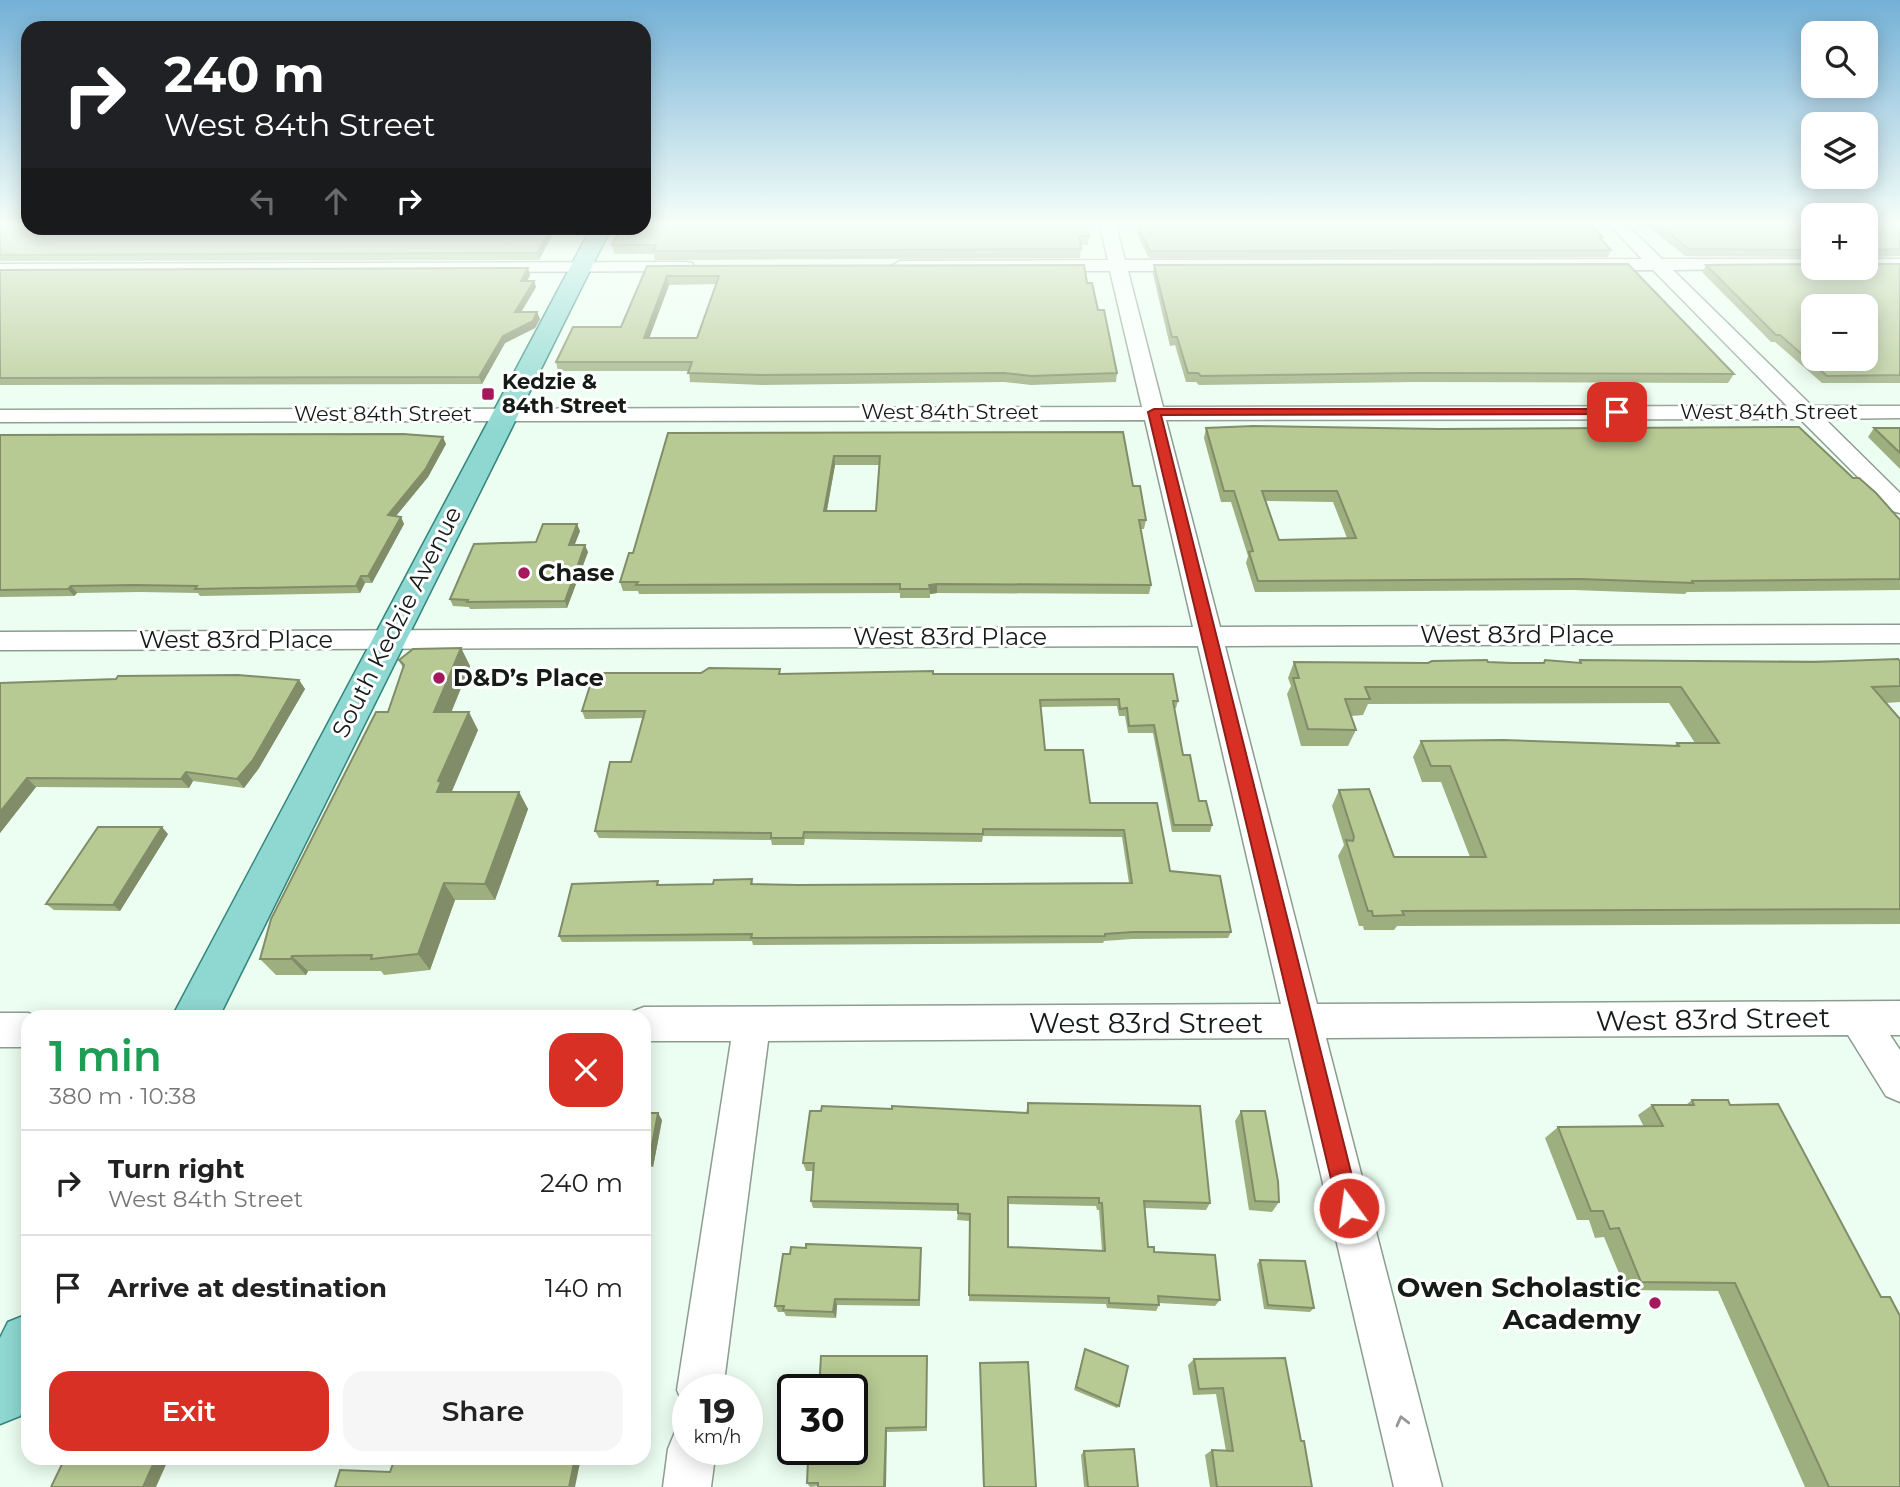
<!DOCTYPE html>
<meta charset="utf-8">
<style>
body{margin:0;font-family:Montserrat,sans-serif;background:#f6f6f6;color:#222;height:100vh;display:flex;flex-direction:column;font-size:26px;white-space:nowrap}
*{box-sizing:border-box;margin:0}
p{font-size:23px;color:#767676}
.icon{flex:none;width:38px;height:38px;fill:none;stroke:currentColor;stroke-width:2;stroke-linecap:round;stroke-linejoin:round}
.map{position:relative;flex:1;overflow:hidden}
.side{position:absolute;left:21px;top:1010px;width:630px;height:455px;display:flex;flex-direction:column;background:#fff;border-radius:21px;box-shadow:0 4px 18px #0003}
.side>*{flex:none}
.guide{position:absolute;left:21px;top:21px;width:630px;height:214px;border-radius:21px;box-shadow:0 4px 18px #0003;background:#202124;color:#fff;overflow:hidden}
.tools{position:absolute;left:1801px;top:21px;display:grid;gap:14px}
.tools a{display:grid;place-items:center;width:77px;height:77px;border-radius:14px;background:#fff;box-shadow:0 4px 18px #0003;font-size:35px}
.speed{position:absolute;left:672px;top:1374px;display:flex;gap:14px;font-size:35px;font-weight:700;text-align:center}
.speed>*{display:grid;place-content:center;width:91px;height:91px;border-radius:50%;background:#fff;box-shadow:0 4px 18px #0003;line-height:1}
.speed small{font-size:18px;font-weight:400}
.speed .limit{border:4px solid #111;border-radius:10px;background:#fff;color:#111}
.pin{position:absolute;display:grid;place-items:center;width:60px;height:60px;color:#fff;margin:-30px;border-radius:14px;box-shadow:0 4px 10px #0006}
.me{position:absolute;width:77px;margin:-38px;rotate:346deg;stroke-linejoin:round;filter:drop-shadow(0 0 5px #0008)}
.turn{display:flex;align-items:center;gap:24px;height:147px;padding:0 28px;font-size:32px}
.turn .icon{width:91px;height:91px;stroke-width:2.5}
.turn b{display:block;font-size:49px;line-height:60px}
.lanes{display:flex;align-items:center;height:66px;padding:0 28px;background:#0003;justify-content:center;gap:35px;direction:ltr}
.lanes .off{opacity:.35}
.round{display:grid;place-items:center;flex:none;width:74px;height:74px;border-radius:21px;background:#f6f6f6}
.headline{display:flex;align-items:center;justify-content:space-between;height:119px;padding:0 28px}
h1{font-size:42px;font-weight:600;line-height:52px;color:#1e9e55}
.primary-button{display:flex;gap:14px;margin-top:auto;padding:14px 28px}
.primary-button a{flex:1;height:80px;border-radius:21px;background:#d93025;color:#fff;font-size:28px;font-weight:600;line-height:80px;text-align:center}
.primary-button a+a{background:#f6f6f6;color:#222}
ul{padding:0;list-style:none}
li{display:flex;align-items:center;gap:21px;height:105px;padding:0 28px;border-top:2px solid #e0e0e0}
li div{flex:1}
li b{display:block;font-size:26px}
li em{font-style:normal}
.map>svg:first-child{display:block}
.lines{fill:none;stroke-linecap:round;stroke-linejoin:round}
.minor-casing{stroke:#8c9c90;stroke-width:3}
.major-casing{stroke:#33857c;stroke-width:3}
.minor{fill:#fff;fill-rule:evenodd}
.major{fill:#8ed8d1;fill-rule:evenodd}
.wall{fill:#9dae7f;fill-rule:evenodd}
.shaded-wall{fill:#808d68}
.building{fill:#b7ca94;stroke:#808d68;stroke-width:2;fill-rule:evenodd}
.oneway{stroke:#969897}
.route{fill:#d93025;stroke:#8d1f18;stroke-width:2}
.poi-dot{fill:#a5185c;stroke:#fff;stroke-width:2.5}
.labels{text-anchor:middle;stroke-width:6;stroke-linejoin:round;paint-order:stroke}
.far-poi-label{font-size:21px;font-weight:bold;fill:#151b17;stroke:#fff;text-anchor:start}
.far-street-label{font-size:21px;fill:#151b17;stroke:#fff}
.poi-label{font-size:24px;font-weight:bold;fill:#151b17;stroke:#fff;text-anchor:start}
.street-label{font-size:24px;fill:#151b17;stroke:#fff}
.near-street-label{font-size:28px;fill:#151b17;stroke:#fff}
.near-poi-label{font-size:28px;font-weight:bold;fill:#151b17;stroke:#fff;text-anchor:end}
</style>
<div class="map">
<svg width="1900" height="1487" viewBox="0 0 1900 1487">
<rect width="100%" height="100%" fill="#ecfef1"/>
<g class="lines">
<defs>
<path id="minor" d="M1099,222h16l10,38 517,-1 -35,-37h17l38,37h151v9h6l-146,2 139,136h88v12l-75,1 75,74v20l-8,-2 -92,-92 -634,1 54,207 680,-2v18l-675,3 92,358 583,-3v34h-10l10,15v52l-14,-6 -38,-61 -522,3 116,449h-48l-105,-449 -521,3 -45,349h-35v18l-4,-2 -7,-16 54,-349h-87v-24h-15l2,-5 13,-5 637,-3 -83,-358 -1198,4v-18l1193,-5 -48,-207 -1145,2v-12l1142,-3 -32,-136h-210l-9,-5 9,-5 208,-1zM1653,270l134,136 -624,1 -35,-136z
M1866,259h34v10l-40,-1h6z
M686,262l6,1 3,4 -3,4 -692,3v-10z
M0,1013h28l10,4h-10v30h-28z
M688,1427v22h28l-5,38h-48l5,-38 7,-17z"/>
<path id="major" d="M591,228h20l-392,789h-47z
M28,1314v87l-8,15 -20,8v-86l8,-16z"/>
</defs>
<use href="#minor" class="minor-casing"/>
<use href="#major" class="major-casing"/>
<use href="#minor" class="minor"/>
<use href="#major" class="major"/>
</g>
<path class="wall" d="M1135,222h453l15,15 -1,3 9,10 -3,7 -459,1 -11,-22z
M1643,222h170v35l-128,-1z
M1866,222h34v34l-32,1 -2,5z
M0,225l556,3 -17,32 -539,1z
M1089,236l-1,9h-8l1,4 -1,9 -425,2 -1,-6h-40l-2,-9z
M1900,264v119h-78l-47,-41h-4l-69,-70 4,-7z
M1154,265l580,109 -6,9 -315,-1 -214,3 -3,-3h-10l-11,-37 -5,1 -17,-72z
M647,266l440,17 11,27 19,63 -1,9 -85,3 -27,-3 -242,3 -72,-3 -1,-11h-131l-2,-9 65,-35zM716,284l-19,54h-48l20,-53z
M528,268l2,7 -3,6h7l2,6 -15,25h16l3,7 -5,9 -30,15 -23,41 -482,1v-115z
M1206,428l647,50 47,42v70l-213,2 -2,2 -111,-4 -319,2 -9,-29 2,-7 -17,-54h-10l-17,-64zM1266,501l67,1 14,36 -68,2z
M1874,428h26v41l-32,-32z
M1123,432l10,54 13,34 -2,9h-4l11,56 -2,9 -212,-1 -7,1v4h-30v-5l-261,1 -1,-3h-15l-3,-9 13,-29 35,-120zM835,465h45l-4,46h-49z
M0,435l446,9 -18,33 -32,39 5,1 3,7 -32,59h-7l-5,10 -160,3 -2,-3 -58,-1 -63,1 -3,3 -74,1z
M580,531l-6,14 14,7 -21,56 -97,1 -1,-2 -16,-1 -3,-7 86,-57z
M461,648l9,18 -19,46 27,18 -27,62h68l9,17 -33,91h-40l-25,70 -46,5 -3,-4h-73l-2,4h-30l-16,-16 128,-247 15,-44 -4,-8z
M1580,660l320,1v41l-14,1 14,16v205l-503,2 -3,4h-30l-1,-4h-4l-21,-70 6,-11 -12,-39 7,-16 55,67h76l-29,-75h-19l-9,-25 8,-16 254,4 2,-2h18l-26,-40 -301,1 -5,11 -12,1 5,14 -8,16h-47l-14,-52 4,-8 -3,-8 6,-16 218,1 66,-1z
M780,674h153l245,27 -2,7h-2l9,47 16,46 13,24 -2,7h-38l-19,-99h-25l-3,-17h-6l-2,-10 -76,1 4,43 45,53h67l13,68 61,61 -3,6 -96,1 -28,2 -1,2 -350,2 -1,-4 -190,1 -3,-6 101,-51 53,-1 39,-5 1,5 44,1 332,-2 -7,-46 -139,-1 -1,6 -177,-3 -1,6h-32l-1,-5 -172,-2 -4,-7 36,-69 12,-44 -58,1 -3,-8z
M299,680l6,9 -46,79 -15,20 -51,-7 -4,7 -153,-1 -36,46v-150z
M168,834l-48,77 -66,-1 -8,-6z
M1692,1100l208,387h-95l-87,-196 -92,-1 -22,-53 -9,1 -6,-18h-12l-32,-82 13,-11h86l-6,-12 14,-10h34z
M1028,1103l182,100 -4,7 -62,-2 4,39 72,53 -5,6 -56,-3v2l-3,6 -49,-3 -1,-4 -137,-3v-80l-12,-1 1,-9 -145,-3 -2,-7 3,-30h-8l-3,-8 223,-50zM1008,1204l88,2 1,4h2l3,41 -94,-4z
M1241,1111l38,91 -7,10 -23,-2 -14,-89z
M644,1113l18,7 -9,47h-6l-3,16z
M921,1255l-1,51 -83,-1 -1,13 -50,-2 -2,-4h-6l-3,-6z
M1260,1260l54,48 -4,4 -46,-3 -7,-45z
M1085,1349l34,57 -2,2 -43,-18z
M1194,1359l107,82 11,46h-102l-5,-32 7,-5 14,1 -10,-57 -23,1 -5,-30z
M927,1361v70l-40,1 -69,54 -8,1 -3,-4 9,-25z
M980,1363l56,124h-53z
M1084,1451l54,36h-54l-3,-32z"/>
<path class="shaded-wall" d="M551,228h5l-17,32 -2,-7z
M528,268l2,7 -7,13 -2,-7z
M667,276l2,9 -23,62 -2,-9z
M534,281l2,6 -19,32 -2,-7z
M537,312l3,7 -5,9 -30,15 -23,41 -3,-7 24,-41z
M443,437l3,7 -18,33 -37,45 -3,-7z
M834,456l1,9 -10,55 -1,-9z
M401,517l3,7 -32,59 -4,-7z
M577,524l3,7 -8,21 -3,-7z
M585,545l3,7 -21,56 -2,-7z
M361,576l4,7 -5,10 -4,-7z
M937,584v9l-7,1 -1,-9z
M71,586l6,7 -3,3 -6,-7z
M461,648l9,18 -26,64 -10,-18z
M299,680l6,9 -46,79 -15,20 -7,-9z
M469,712l9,18 -28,66 -13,-4 1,-11z
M186,772l7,9 -4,7 -8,-9z
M27,778l9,9 -36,46v-21z
M519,792l9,17 -33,91 -10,-16z
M162,827l6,7 -48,77 -7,-6z
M444,883l11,17 -25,70 -12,-16z
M292,956l16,15 -2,4 -15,-16z
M658,1113l4,7 -9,47 -4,-6z
M644,1162l3,5 -3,16z
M645,1259l6,8 -7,38v-43z
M835,1299l2,6 -1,13 -3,-6z
M886,1428l1,4 -1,55h-2z
M156,1458h13l-13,29h-13z
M575,1458h6l-6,29h-6z"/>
<path class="building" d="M6,222h22v6h523l-14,25 -537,2v-30z
M644,222h441l4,14h-10l2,13 -428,2 3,-6h-44l9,-17h23z
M1138,222h450l15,15h-4l12,13 -461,1 -11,-22z
M1655,222h158v28l-124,-1z
M1866,222h34v27l-31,1 -1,8 -2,1z
M1628,264l106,110 -317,-1 -216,3 -3,-3h-10l-11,-36h-5l-18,-72z
M1813,264v4h53v-4h34v111l-73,1 -47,-41h-4l-70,-70zM1813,306h53v53h-53z
M1084,265l3,18h5l6,27h6l13,63 -86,3 -27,-3 -243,2 -73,-2 4,-11h-136l17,-35h48l26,-61zM667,276h52l-22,62h-53z
M528,268l-7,13h13l-19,31h22l-4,9 -30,15 -24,41 -479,1v-108z
M1253,426l186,3 360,-2 54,51h6l17,15 24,27v59l-208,2 1,2 -113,-4 -322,2 -9,-29 4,-1 -19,-60h-10l-18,-63zM1262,491h75l19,47 -77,2z
M1874,428h26v25z
M1123,432l10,54h7l6,34h-7l12,65 -214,-1 -8,1 1,4h-30v-5l-264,1 2,-3h-18l9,-29h4l35,-120zM834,456h46l-4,55h-52z
M403,434l40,3 -18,33 -37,45 13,2 -33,59h-7l-5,10 -161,3 2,-3 -62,-1 -64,1 -3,3 -68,1v-155z
M543,524h34l-8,21h16l-20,56 -98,1 1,-2 -18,-1 24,-55 62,-2z
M461,648l-27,64h35l-31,69 3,1 -4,10h82l-34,92 -41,-1 -26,71 -47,5 1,-4 -80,1 -1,3h-31l11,-40 105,-207h12l16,-47 -5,-5 14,-11z
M1898,659l2,2v25l-28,1 28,32v190l-498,2 2,4 -31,1 -1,-5h-4l-22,-71 7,1 1,-4 -15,-47 30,-1 25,68h92l-36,-91h-19l-10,-25 82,-1 176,6 -2,-3h42l-38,-56h-316l5,12h-25l11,31 -48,-1 -15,-51h6l-5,-16 134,1 4,-2 55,-1 1,2 24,1h32l1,-3 36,3 -1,-3 234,2z
M709,668l71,1 -1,5 154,-3v3h240l5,27h-5l10,54h7l9,46h7l6,24h-38l-20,-100 -25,1 -2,-18 -7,1 -1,-10 -79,1 5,50h38l7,53h67l13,68 50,5 11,56h-98l-28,2v2l-354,2 1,-4 -193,2 13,-52 86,-3 -1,4 56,-1 1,-4 38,-1 -1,5 46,1 335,-2 -8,-53 -141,-1v5l-179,-2 -1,6h-32v-5l-176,-2 15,-69h21l14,-51h-63l12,-38h107z
M238,675l61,5 -46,80 -16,19 -51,-7 -5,7 -154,-1 -27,34v-129l116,-4 2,-3z
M98,827h64l-49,78 -67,-1z
M1692,1100h36l2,5 48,-1 103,193h9l10,19v171h-71l-94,-204 -94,-1 -22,-54 -9,1 -7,-18h-12l-33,-84 105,-1 -11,-21h42z
M1028,1103l172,3 10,97 -66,-2 4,46h6v5l61,3 5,45 -62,-4 1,9 -50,-2v-5l-140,-3 1,-81 -12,-1v-9l-147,-3 3,-38h-11l7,-52h11l1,-5 70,3v-3l136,7zM1008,1197l91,1v5h3l3,48 -97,-4z
M1241,1111h24l13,70 1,21 -24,-1z
M644,1113h14l-9,48h-5z
M806,1244l115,4 -2,52 -84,-1 -2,13 -50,-2 1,-4h-9l8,-52h7l1,-7 15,1z
M1260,1260l45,1 9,47 -46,-3z
M1085,1349l43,17 -9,40 -43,-19z
M821,1356h106l-1,71 -40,1 -2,59h-66v-4h-11l1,-23 8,-2v-9h36v-59h-33z
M1285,1358l16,83h3l8,46h-95l-5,-37 21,1 -10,-63 -24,1 -5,-30z
M1028,1362l8,125h-52l-4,-124z
M1134,1449l4,38h-50l-4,-36z
M65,1458h91l-13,29h-92z
M395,1458h180l-6,29h-234l5,-17 50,2z"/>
<defs><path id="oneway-chevron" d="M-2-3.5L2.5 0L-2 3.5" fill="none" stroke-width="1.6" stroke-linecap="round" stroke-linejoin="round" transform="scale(1.75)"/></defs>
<use class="oneway" href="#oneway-chevron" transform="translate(1402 1421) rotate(-104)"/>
<linearGradient id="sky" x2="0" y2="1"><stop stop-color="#73b0d6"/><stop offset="0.52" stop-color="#f6fff9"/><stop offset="1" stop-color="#f6fff9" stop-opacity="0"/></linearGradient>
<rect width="1900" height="430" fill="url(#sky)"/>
<path class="route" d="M1617,409l4,1v4l-460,1 199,793 -3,8 -8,3 -8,-3 -3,-8 -190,-796 6,-3z"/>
<g class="poi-dot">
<rect x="481" y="387" width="14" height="14" rx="3.5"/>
<circle cx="524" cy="573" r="7"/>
<circle cx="439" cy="678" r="7"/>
<circle cx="1655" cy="1303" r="7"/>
</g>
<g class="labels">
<g class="far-poi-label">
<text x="502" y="389">Kedzie &amp;<tspan x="502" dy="24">84th Street</tspan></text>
</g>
<g class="far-street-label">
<text x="950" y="419">West 84th Street</text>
<text x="1769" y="419">West 84th Street</text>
<text x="383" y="421">West 84th Street</text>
</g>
<g class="poi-label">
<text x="538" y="581">Chase</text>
<text x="453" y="686">D&amp;D’s Place</text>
</g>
<g class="street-label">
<text transform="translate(397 622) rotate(-63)" y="8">South Kedzie Avenue</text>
<text x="1517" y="643">West 83rd Place</text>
<text x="950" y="645">West 83rd Place</text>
<text x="236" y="648">West 83rd Place</text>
</g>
<g class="near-street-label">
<text transform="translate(1713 1019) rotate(-1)" y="10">West 83rd Street</text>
<text x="1146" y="1033">West 83rd Street</text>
</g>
<g class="near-poi-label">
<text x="1641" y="1297">Owen Scholastic<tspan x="1641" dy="32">Academy</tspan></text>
</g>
</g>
</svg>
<div class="tools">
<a><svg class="icon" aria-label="search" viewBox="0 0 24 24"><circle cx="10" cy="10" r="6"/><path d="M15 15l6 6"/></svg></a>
<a><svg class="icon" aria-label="layers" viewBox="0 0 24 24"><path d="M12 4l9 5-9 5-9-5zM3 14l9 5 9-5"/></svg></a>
<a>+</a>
<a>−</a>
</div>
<div class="speed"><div>19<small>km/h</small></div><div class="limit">30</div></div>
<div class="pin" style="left:1617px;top:412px;background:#d93025"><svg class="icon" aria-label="arrive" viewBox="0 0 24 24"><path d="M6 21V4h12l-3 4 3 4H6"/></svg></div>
<svg class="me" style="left:1349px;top:1208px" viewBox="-20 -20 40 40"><circle r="17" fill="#d93025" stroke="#fff" stroke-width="3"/><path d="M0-11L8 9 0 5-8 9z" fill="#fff"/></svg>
<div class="guide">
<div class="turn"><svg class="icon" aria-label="right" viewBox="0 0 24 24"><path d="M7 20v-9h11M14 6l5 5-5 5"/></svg><div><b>240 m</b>West 84th Street</div></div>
<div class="lanes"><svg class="icon off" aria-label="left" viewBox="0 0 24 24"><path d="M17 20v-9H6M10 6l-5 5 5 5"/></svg><svg class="icon off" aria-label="ahead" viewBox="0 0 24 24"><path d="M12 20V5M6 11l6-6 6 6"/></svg><svg class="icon" aria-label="right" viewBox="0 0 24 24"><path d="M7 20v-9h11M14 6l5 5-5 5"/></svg></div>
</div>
<section class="side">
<div class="headline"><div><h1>1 min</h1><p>380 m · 10:38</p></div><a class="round" style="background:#d93025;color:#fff"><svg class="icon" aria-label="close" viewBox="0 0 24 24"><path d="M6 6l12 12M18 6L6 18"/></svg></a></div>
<ul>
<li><svg class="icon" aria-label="right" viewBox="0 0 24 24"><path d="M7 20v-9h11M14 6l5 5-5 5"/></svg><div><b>Turn right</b><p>West 84th Street</p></div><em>240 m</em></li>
<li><svg class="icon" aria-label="arrive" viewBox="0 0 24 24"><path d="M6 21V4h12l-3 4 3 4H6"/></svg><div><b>Arrive at destination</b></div><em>140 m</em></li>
</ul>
<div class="primary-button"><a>Exit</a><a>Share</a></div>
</section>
</div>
